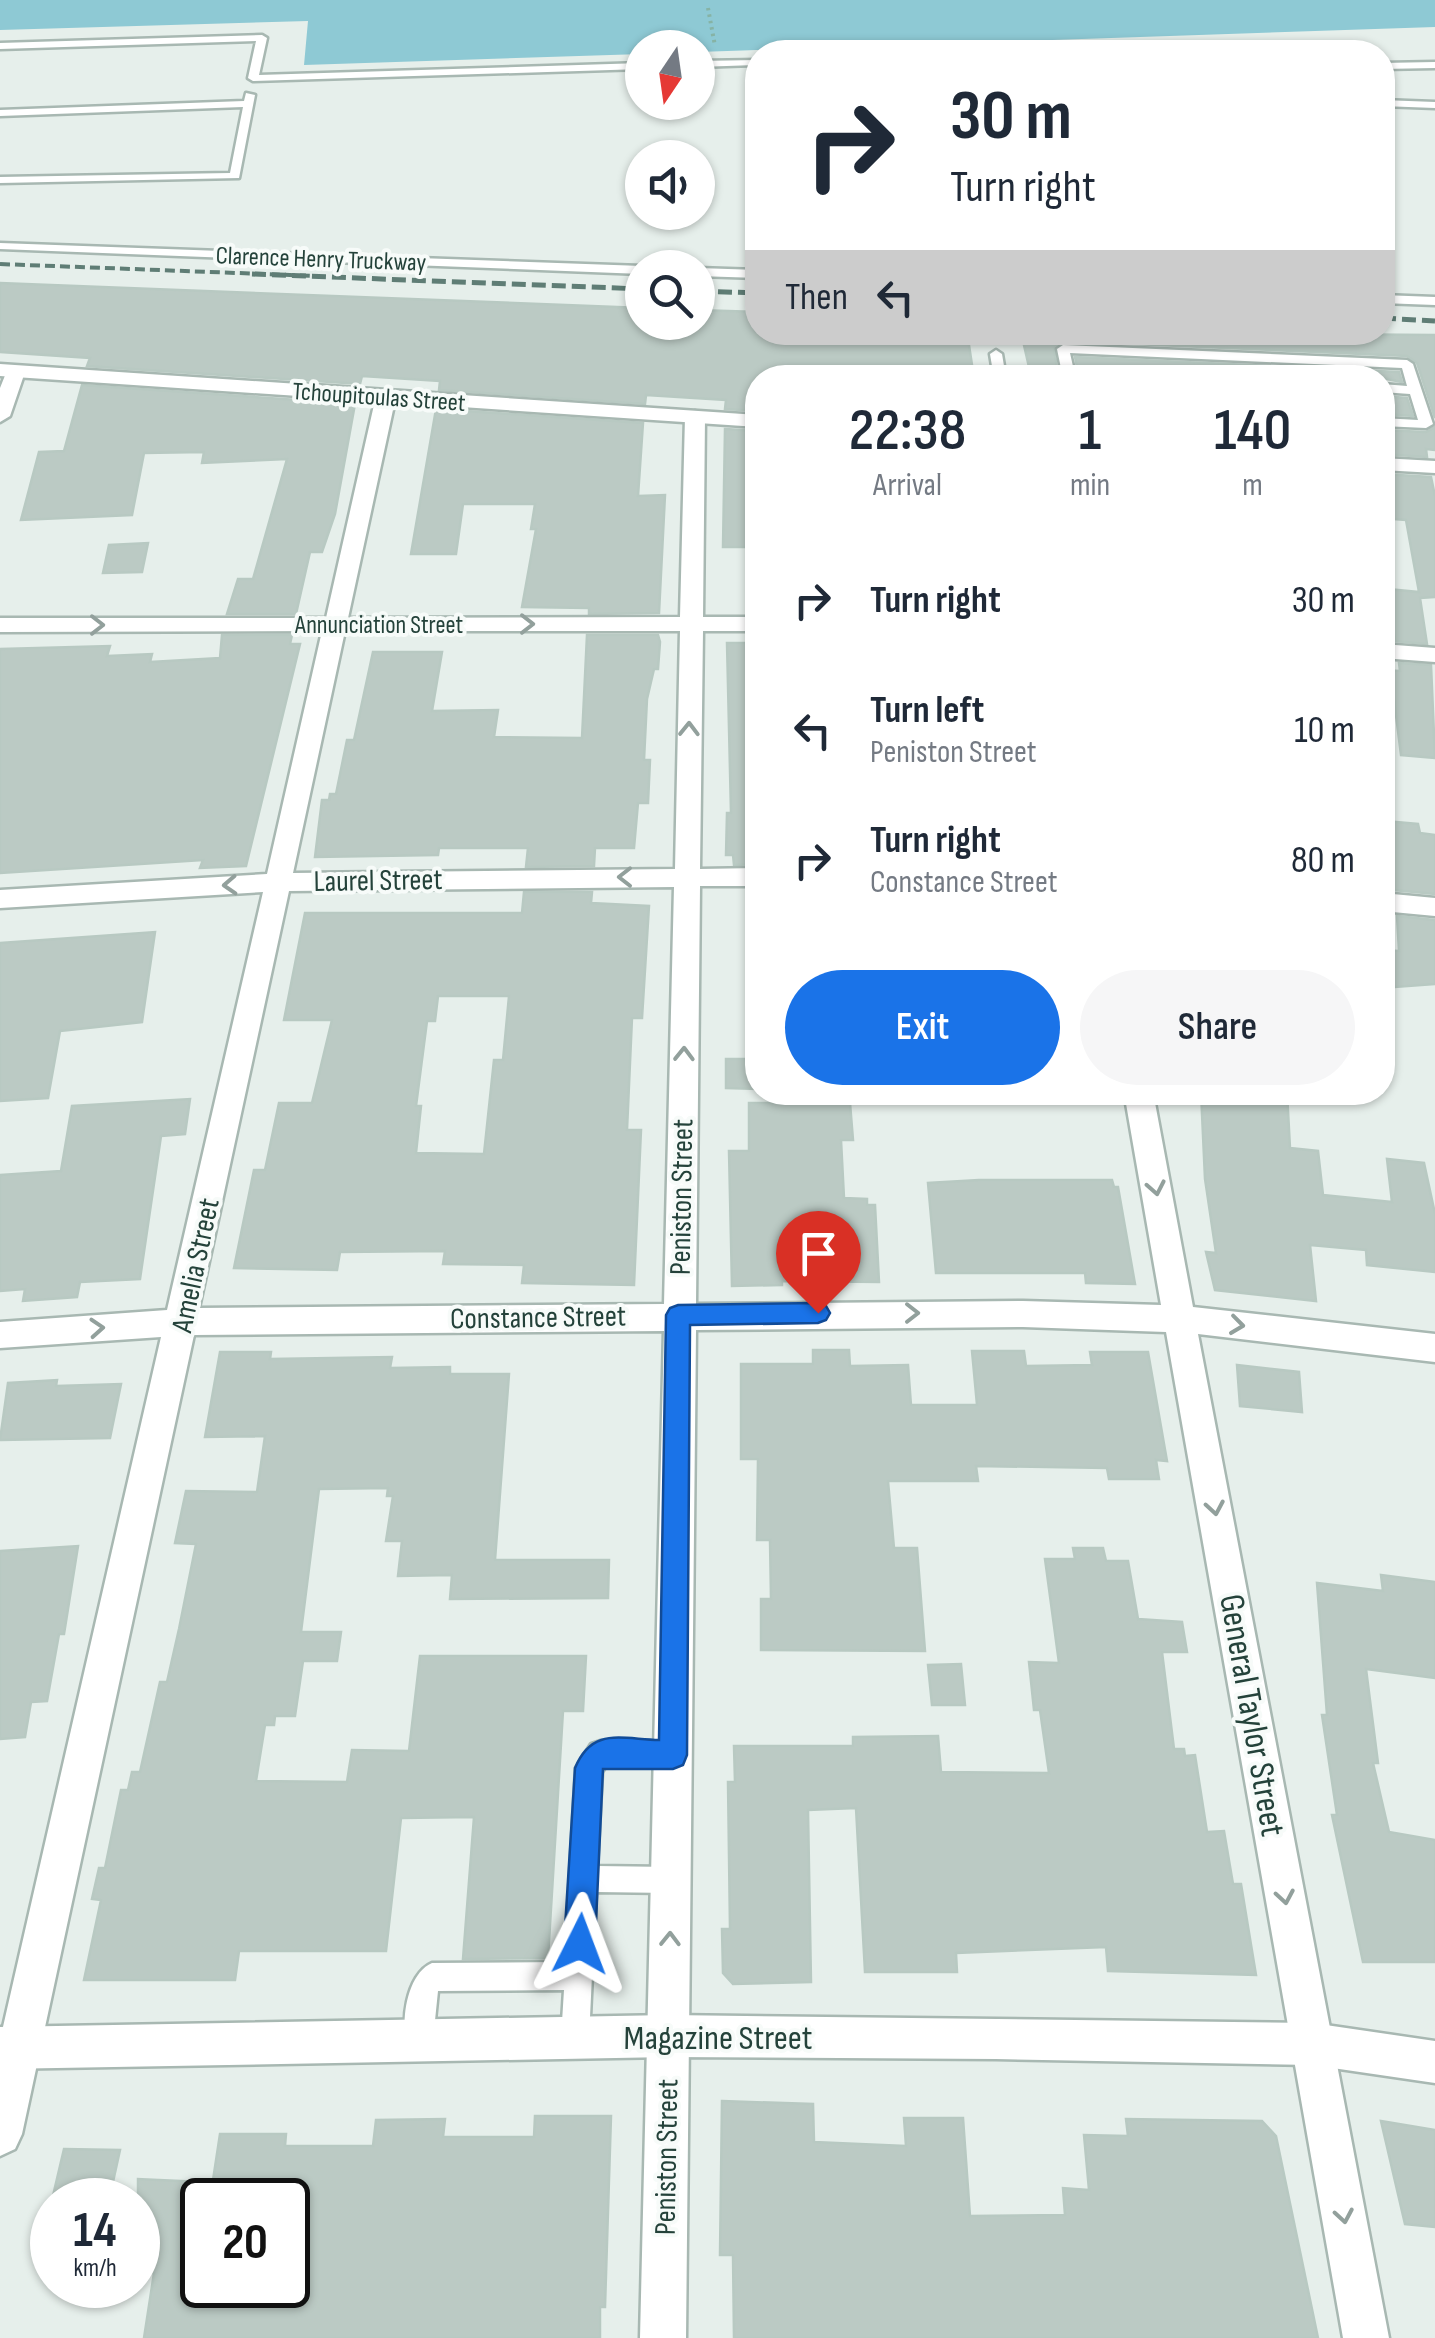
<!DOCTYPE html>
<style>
body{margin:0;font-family:"Sofia Sans Condensed",sans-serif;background:#f6f6f7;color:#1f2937;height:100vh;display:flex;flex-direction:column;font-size:38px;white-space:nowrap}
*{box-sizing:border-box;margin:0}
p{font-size:32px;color:#747a83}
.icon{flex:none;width:55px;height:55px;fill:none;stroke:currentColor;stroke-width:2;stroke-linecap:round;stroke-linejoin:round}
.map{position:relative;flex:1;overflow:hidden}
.side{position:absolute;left:745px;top:365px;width:650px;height:740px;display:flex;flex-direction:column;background:#fff;border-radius:40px;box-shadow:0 2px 8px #0004}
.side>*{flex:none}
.hud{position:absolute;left:745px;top:40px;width:650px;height:305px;border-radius:40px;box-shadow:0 2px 8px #0004;background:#fff;color:#1f2937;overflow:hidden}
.needle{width:65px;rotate:193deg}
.fabs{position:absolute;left:625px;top:30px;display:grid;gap:20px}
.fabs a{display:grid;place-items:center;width:90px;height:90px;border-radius:50%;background:#fff;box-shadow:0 2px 8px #0004;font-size:50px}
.speed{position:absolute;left:30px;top:2178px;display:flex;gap:20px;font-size:50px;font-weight:700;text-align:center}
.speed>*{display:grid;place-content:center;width:130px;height:130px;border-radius:50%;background:#fff;box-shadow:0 2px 8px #0004;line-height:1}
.speed small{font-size:25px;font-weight:400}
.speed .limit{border:5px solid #111;border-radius:15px;background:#fff;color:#111}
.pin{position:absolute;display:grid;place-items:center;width:85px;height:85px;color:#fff;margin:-102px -42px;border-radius:50% 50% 50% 0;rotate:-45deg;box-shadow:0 0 10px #0007}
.pin .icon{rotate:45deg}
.me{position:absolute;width:110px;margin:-55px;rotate:3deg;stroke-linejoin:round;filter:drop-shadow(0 0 8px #0008)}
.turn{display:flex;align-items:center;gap:35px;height:210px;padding:0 40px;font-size:45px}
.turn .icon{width:130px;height:130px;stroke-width:2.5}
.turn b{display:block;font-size:70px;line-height:85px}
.then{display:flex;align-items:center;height:95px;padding:0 40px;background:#0003;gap:20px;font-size:38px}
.eta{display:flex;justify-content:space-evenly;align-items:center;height:170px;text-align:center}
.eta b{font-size:60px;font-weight:600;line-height:70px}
.button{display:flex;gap:20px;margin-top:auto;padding:20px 40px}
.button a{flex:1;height:115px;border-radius:60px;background:#1a73e8;color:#fff;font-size:40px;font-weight:600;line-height:115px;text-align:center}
.button a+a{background:#f6f6f7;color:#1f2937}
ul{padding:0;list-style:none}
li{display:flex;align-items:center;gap:30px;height:130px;padding:0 40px}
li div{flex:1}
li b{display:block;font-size:38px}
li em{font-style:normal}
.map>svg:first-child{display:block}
.water{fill:#8ec9d4}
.building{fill:#bbcac4;stroke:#b8c9c2;stroke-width:2.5;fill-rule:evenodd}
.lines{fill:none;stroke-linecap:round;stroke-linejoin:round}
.service-casing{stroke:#a8b8b2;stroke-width:5}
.minor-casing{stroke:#a8b8b2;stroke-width:5}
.tertiary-casing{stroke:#a8b8b2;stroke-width:5}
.path{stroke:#86b3a5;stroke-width:4;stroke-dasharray:2.5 4;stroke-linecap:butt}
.service{fill:#fff;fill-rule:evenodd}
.minor{fill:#fff;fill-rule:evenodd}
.tertiary{fill:#fff;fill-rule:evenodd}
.rail-far1{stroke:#5f7d75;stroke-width:4;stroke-dasharray:10 5;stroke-linecap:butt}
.rail{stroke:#5f7d75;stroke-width:5;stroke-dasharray:14 6;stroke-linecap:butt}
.oneway{stroke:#92a09c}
.route{fill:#1a73e8;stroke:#114b97;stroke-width:2.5}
.labels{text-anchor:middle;stroke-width:8;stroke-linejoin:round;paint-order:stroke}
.far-street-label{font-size:25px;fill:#24423a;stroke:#f7fbf9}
.street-label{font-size:30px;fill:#24423a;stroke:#f7fbf9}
.near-street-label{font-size:35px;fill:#24423a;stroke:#f7fbf9}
</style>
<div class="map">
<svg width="1435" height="2338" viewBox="0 0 1435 2338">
<rect width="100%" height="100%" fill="#e6efeb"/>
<path class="water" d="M0,0h1435v27l-737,25v-4h-56v6l-338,11 4,-44 -308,9z"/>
<path class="building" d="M0,283l642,25v14h56v-12l60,2v20h209l7,46h-216v33l-33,-2 1,-9 -80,-5 -1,9 -206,-14 1,-9 -78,-5 -2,8 -273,-18 3,-8 -90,-6z
M1021,332l414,3v83l-18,-55 -10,-7 -344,-15 -9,7 3,20 -28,-1z
M1075,357l324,15 3,10 -20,-4 -254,-7 -51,-4z
M82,385l273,19 -20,110 -13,38h-12l-14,62h-69l11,-35h15l34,-120 -85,4 2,-11 -60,1 -12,62 -111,5 18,-68 25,-1z
M1382,396l25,2 6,18 -31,-2z
M436,409l207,14 -5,73 27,-1 -6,118 -70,1v-6l-67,-1 14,-78h-5l4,-25h-72l-7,50h-45z
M1435,427v23l-9,-1 1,8 -45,-3v-24l44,2z
M725,429l33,2v116h-35z
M1382,474l49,3 4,19v101l-15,1 7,46 -32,-3 -8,-52 32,3 -13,-72 -24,-2z
M148,543l-6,29 -39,1 6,-28z
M222,635h70l-2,9h10l-54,222 -46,2 3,-8 -203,13v-224l110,-3 -3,10 45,-2 -2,8 70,-4z
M587,635h71l2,7 -2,27h-4l-7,30 -3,61h6l-2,43h-10l-4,45h-39l-1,18 -68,1 2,-19h-89l-1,7 -123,2 7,-57h7l1,-6h6l11,-54h7l19,-88h69l-10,59 66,-1 -4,27 88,1z
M727,643h31v221l-24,1 -1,-10h-7l1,-42h4z
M1399,663l32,2 4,93 -34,-3 -7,-56 -12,-1v-28l18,1z
M1385,821l33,3 2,9 15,2v59l-41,-4z
M524,892h68l-1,11 58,3 -7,112h-10l-5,112h14l-7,155 -112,-2 2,-18 -81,-1 2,-13 -105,1 -3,18 -103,-2 20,-98h11l14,-67h33l20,-83h-48l21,-107h217zM438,996h71l-6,64h-9l-10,94 -68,-1 5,-47h-5l11,-85h8z
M1397,916l38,4v64l-53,4v-38l17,1z
M155,932l-13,90 -82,9 -12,67 -48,3v-158z
M726,1059h32v30l-32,-1z
M1201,1092h86l3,56 28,3 5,44 69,7 -5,-43 37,4 11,51v58l-68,-7 -1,-15 -56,-5 6,56 -101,-11 -9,-38 10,1 -11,-74z
M190,1099l-5,35 -24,2 -21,143 -60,3 -3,15 -54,4 2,-12 -25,2v-116l61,-4 11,-65z
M749,1103h101l3,37h-12l3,58 23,1v6h8l4,77 -97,-1v4l-50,1 -3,-135h20z
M979,1180h133l2,7h4l17,97 -49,-1 -1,-10h-149l-8,-90z
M813,1350h36l1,16 58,-1 3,40h66l-5,-54h52l2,15 66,-1 -2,-13h58l19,109 -11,-1 3,19h-50l-2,-11 -131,-2 2,15h-90l6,67h23l8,103 -164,-1v-51h10l-1,-59h-13l1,-81h-17v-95h72z
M220,1352h51l-1,7 122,-2 -2,11 60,-1v7h59l-14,186h114l-1,38 -158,1 2,-24 -54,1 4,-35h-16l7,-45h-6l1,-8 -69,1 -18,143h40l-4,29h-34l-8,55h-20l-1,9h-9l-9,56 91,1 5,-32 57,1 11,-95h166l-3,55h-20l-15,247 -85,1 11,-142 -73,1 -15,133h-147l-4,29h-151l17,-80 -9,-1 7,-31h6l16,-78h7l4,-18h8l20,-90h7l12,-53 17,-85 -21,-1 11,-52 71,1 8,-56 -60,1z
M1237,1365l62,7 3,40 -62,-6z
M57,1380l-1,6 65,-2 -11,54 -110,2 8,-57z
M78,1546l-14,88h-5l-12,67 -16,1 -6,35 -25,2v-188z
M1073,1548h30l3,13h22l10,58 44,3 5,30h-25l12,97h10l1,7 10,-1 12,77 17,-1 9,53h8l15,91 -148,-4 -2,-24 -150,6 1,19h-92l-9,-164 -48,2 3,172 -78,2 -10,-11 -1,-44h8l-2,-147h7l-1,-36h119v-9l85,-1 3,36 108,1 -9,-63h-6l-5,-48 30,1 -14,-104h30z
M1381,1575l54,7v96l-69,-9 12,94h-5l16,69 46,8v122h-72l-31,-147h5l-15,-100h5l-10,-132 66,8z
M961,1664l4,41h-33l-4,-40z
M722,2101l91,3 1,38 92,4 -2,-28h59l7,98 95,-1 -2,-27 26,2 -5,-55 44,1 -2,-17 136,2 14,15 42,202h-584l-1,-83h-13z
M535,2116h76l-6,191h-5v31h-456l10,-65h-16v-94l64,3v103h86v-85h-78l10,-66h66l-1,12h88l3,-26 69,-1 -2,18h91z
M1381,2121l54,9v97l-30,-3z
M64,2149l56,1 -11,50h-57z"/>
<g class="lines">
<defs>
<path id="service" d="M262,35l5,3 -8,37 383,-12v6l-389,12 -5,-3 8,-37 -256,8v-6z
M758,60l-3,5 -57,2v-6z
M1435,62v6l-53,1v-6z
M246,93l9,2 -16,83 -239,5v-6l230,-4 13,-66 -243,9v-6l244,-9z
M1382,100l53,2v6l-53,-2z
M0,243l642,23 4,2h-4v6l-642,-25z
M698,268l60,2v8l-60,-2z
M1382,295l53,2v8l-53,-2z
M1063,345l344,15 6,4 20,60 -7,4 -44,-2v-8l36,2 -8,-26 -28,-2v-8l25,2 -5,-18 -332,-15 4,18 51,3 6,4h-68l-6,-29z
M996,350l6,4 4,24h-12l-4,-24z
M600,1741l73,2 9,3 4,9 -4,9 -9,3 -67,-1 -4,6 -5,94 74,1 9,4 4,9 -4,9 -9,4 -75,-1 -7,146 -4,10 -10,4 -10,-4 -4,-10 3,-48 -126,1 -5,49 -4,10 -10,4 -10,-4c-10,-24 -3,-76 23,-87l133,-1 11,-194 15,-24z"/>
<path id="minor" d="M15,366l10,6 -15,44 -10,6v-34l8,-20z
M386,390l10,6 -48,222 332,-1 5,-200 10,-6 10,6 -2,200h55v14h-55l-3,238 58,-1v18h-58l-4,418 327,-3 138,4 -37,-213h29l40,215 242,27v28l-237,-28 191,1004h-46l-177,-1006 -143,-5 -327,3 -10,1008h-46l24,-1007 -470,4 -172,799 -7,15 -15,7v-116l161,-703 -161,11v-26l167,-12 96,-418 -263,16v-18l267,-16 55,-243 -322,1v-14h326l50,-222zM345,631h335l-5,238 -382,4zM674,887l-10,417 -465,4 90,-417z
M1382,644l53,4v14l-53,-4z
M1382,893l53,5v18l-53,-5z"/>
<path id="tertiary" d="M0,364l758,51v12l-758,-51z
M1382,458l53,3v12l-53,-3z
M669,2015l643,8 123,18v42l-123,-18 -316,-6 -327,-2 -669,12v-42z"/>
</defs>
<use href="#service" class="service-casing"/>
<use href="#minor" class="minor-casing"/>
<use href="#tertiary" class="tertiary-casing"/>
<path class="path" d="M708,8l7,38"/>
<use href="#service" class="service"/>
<use href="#minor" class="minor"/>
<use href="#tertiary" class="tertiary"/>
<path class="rail-far1" d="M0,264l316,12"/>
<path class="rail" d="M252,274l390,15
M698,291l60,2
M1382,318l53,3"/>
</g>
<defs><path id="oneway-chevron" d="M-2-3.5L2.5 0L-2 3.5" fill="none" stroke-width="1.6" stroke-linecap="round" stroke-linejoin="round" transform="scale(2.5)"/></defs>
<g class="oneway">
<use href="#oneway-chevron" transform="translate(527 624)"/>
<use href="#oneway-chevron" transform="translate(97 625)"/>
<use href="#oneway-chevron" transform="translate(689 729) rotate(-89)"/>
<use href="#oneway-chevron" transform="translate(625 877) rotate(180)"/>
<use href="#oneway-chevron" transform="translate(230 885) rotate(177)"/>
<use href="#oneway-chevron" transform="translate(684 1054) rotate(-89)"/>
<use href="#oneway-chevron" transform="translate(1156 1188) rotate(79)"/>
<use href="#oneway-chevron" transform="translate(912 1313)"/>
<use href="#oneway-chevron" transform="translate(1237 1325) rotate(7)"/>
<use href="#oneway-chevron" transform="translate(97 1328) rotate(-4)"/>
<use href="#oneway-chevron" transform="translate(1215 1508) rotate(80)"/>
<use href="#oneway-chevron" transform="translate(1285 1897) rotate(80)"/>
<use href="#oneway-chevron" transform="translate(670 1939) rotate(-89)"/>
<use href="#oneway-chevron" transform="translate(1344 2216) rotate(80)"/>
</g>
<path class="route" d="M818,1303l8,3 4,7 -4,7 -8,3 -128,2 -3,430 -4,10 -10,4h-70l-8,175 -4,10 -11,5 -11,-5 -5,-10 11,-176c17,-41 45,-29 84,-28l7,-425 4,-7 8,-3z"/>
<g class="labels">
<g class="far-street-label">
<text transform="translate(321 258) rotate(2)" y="9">Clarence Henry Truckway</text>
<text transform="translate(379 396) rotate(4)" y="9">Tchoupitoulas Street</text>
<text x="379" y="633">Annunciation Street</text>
</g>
<g class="street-label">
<text transform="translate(378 880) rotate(-1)" y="10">Laurel Street</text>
<text transform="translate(681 1197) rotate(-89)" y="10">Peniston Street</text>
<text transform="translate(195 1265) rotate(-78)" y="10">Amelia Street</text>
<text transform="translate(538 1317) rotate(-1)" y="10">Constance Street</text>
<text transform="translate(666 2157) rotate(-89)" y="10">Peniston Street</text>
</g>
<g class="near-street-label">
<text transform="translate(1253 1715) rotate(80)" y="12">General Taylor Street</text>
<text x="718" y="2049">Magazine Street</text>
</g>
</g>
</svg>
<div class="fabs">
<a><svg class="needle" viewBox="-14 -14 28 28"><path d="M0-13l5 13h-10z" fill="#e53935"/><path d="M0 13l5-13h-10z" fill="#747a83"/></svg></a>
<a><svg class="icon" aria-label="sound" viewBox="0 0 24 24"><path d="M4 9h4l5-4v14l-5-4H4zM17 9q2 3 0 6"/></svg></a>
<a><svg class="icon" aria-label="search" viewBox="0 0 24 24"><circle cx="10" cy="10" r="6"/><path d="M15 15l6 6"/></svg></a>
</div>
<div class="speed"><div>14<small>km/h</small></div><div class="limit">20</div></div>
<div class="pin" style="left:818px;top:1313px;background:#d93025"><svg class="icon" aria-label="arrive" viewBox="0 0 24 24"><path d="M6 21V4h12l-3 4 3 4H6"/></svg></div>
<svg class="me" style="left:580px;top:1944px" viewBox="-20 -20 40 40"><path d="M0-17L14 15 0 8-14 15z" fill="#1a73e8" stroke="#fff" stroke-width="4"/></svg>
<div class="hud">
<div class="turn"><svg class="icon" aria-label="right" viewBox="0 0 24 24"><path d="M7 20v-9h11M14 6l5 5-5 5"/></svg><div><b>30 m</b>Turn right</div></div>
<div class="then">Then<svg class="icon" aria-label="left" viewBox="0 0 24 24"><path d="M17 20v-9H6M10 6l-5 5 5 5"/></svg></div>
</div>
<section class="side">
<div class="eta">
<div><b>22:38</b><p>Arrival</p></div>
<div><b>1</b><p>min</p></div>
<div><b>140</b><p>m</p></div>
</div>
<ul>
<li><svg class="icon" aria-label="right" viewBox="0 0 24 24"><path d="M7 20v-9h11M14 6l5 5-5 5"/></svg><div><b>Turn right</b></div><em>30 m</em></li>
<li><svg class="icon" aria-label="left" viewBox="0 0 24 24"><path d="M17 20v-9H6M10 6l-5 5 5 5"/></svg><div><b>Turn left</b><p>Peniston Street</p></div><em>10 m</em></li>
<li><svg class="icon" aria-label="right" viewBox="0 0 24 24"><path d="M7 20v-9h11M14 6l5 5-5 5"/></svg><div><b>Turn right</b><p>Constance Street</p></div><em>80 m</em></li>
</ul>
<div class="button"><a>Exit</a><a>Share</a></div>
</section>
</div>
